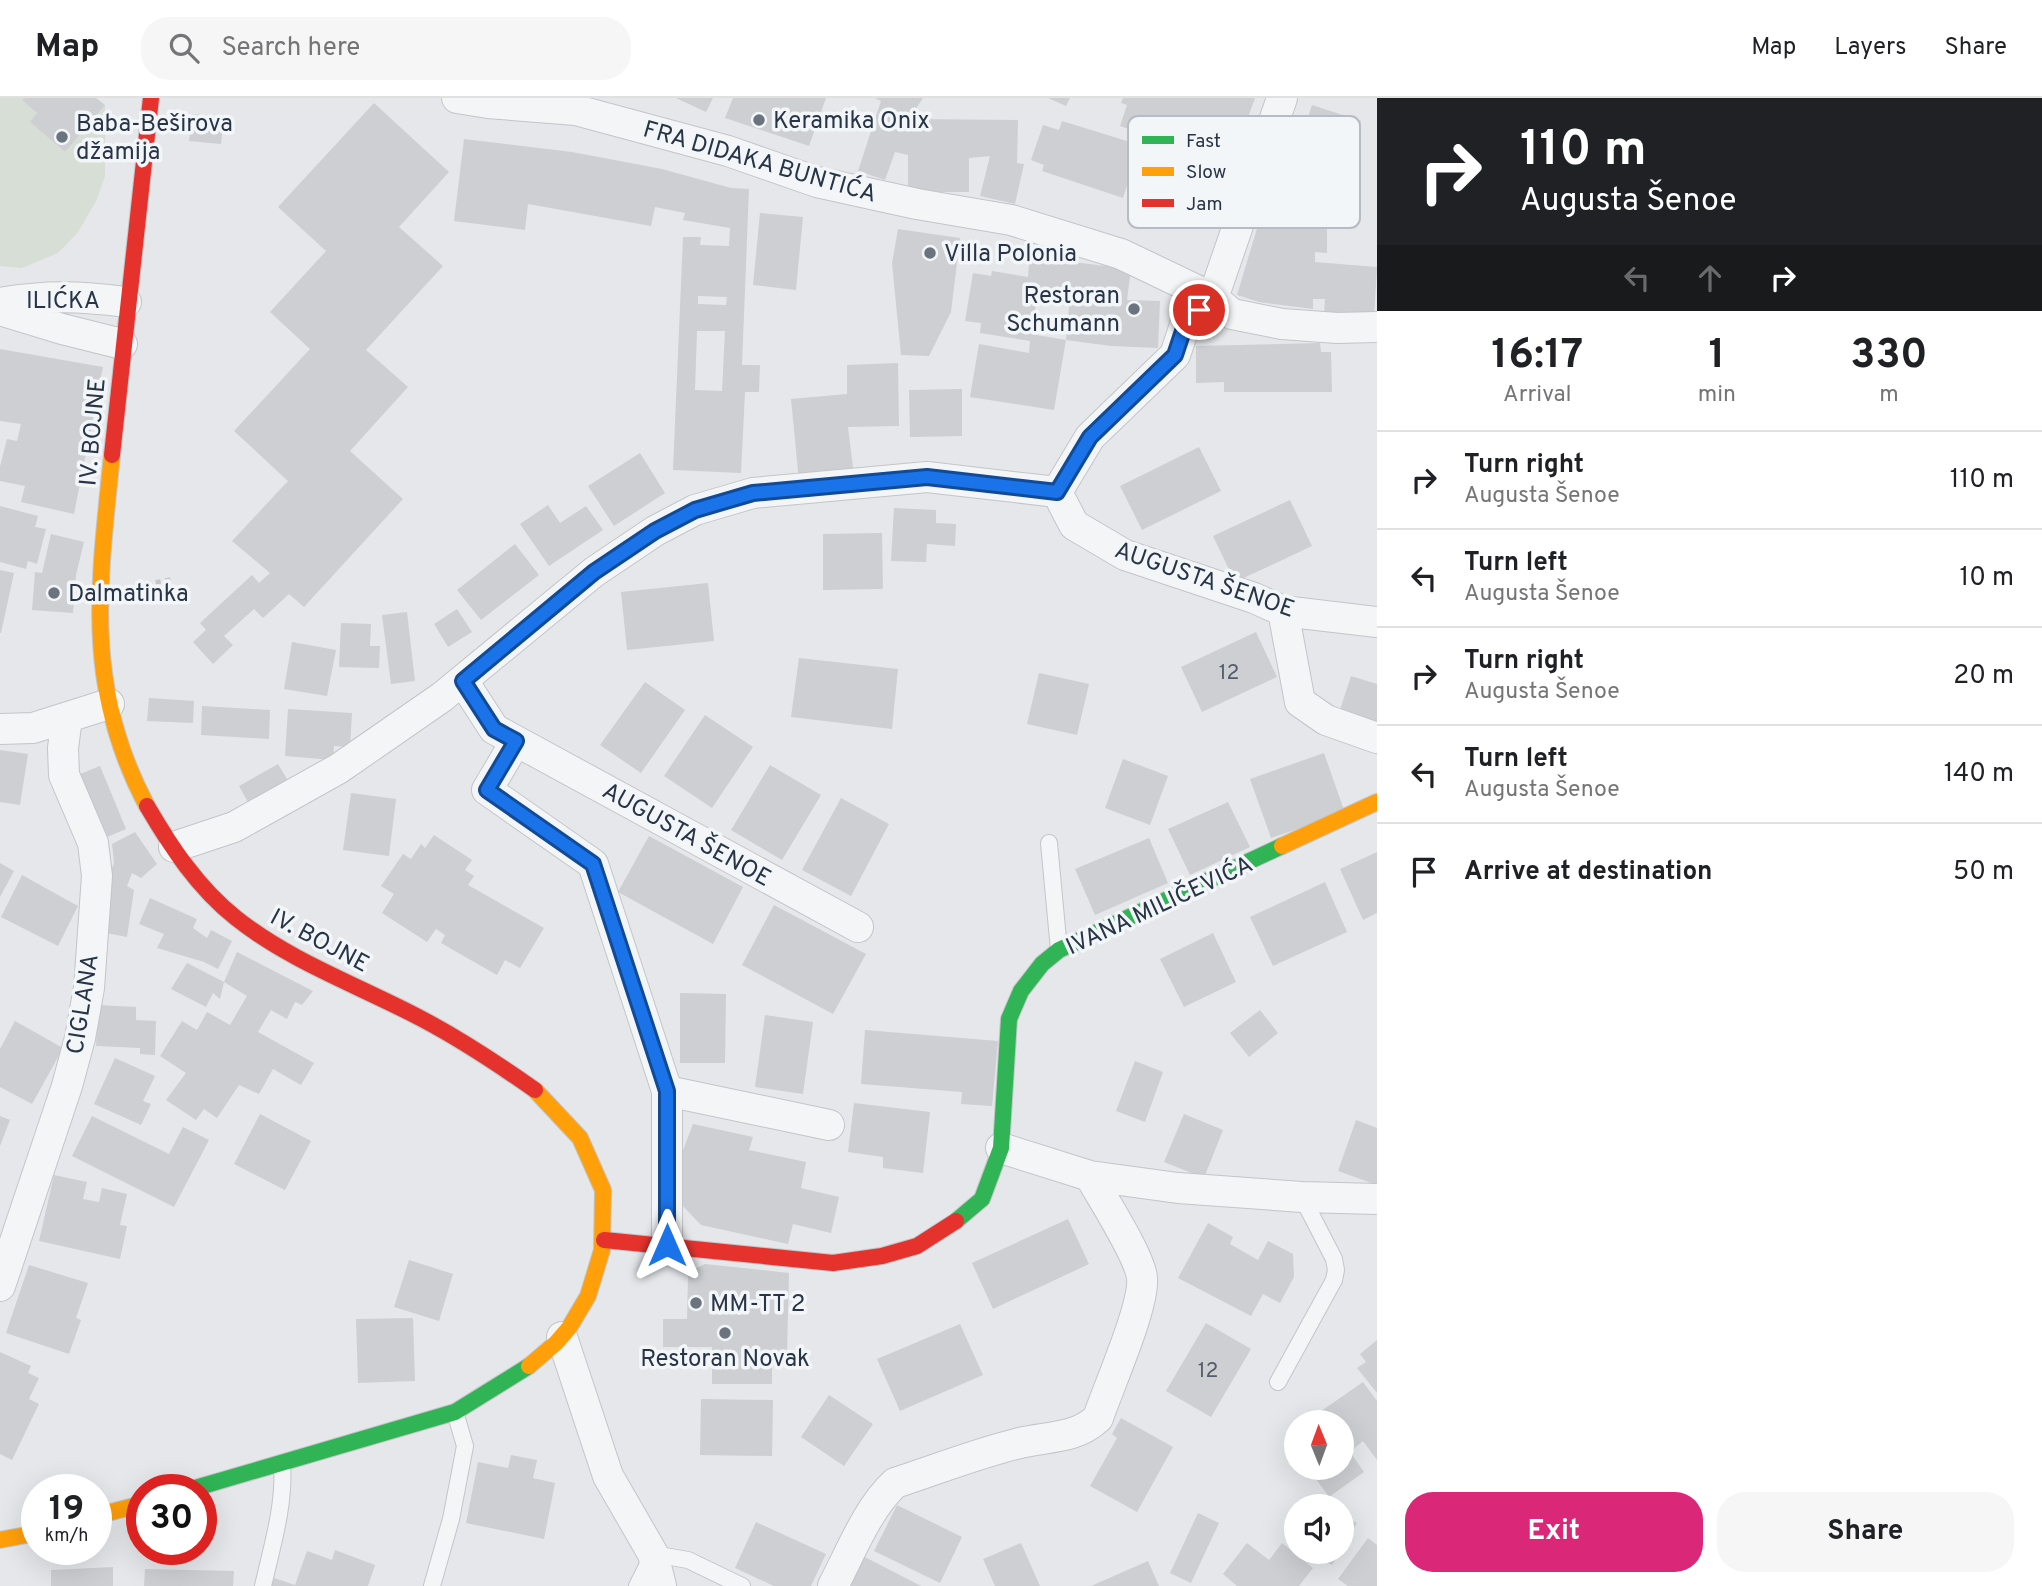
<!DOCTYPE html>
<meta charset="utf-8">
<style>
body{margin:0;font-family:Overpass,sans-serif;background:#f6f6f6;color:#202124;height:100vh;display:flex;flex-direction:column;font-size:26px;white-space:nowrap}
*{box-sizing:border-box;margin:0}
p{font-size:23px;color:#757577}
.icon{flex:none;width:38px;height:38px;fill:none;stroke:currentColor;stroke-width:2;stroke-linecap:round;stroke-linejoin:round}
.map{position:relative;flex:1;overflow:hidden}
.drawer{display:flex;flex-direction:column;background:#fff;width:665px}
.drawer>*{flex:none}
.banner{background:#202124;color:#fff;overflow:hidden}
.needle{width:46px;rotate:359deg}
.fabs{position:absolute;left:1284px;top:1312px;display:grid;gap:14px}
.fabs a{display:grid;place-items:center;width:70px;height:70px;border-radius:50%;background:#fff;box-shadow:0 7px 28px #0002;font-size:35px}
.speed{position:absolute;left:21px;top:1376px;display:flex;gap:14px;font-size:35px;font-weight:700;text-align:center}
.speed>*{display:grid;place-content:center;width:91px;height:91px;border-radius:50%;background:#fff;box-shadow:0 7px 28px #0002;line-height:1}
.speed small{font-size:18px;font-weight:400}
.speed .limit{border:10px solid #d22;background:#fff;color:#111}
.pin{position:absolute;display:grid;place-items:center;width:60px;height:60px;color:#fff;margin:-30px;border:4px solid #fff;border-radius:50%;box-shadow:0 2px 7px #0007}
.me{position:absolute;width:77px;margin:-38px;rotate:0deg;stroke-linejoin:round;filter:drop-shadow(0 0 5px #0008)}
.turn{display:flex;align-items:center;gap:24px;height:147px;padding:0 28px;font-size:32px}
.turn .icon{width:91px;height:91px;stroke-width:2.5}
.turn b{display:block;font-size:49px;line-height:60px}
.lanes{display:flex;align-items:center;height:66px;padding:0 28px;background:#0003;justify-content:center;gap:35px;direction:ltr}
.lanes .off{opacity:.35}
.eta{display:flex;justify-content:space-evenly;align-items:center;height:119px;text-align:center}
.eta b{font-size:42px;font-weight:700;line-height:49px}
.cta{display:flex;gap:14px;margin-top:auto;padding:14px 28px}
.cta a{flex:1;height:80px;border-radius:28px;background:#db2777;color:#fff;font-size:28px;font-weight:700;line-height:80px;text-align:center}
.cta a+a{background:#f6f6f6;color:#202124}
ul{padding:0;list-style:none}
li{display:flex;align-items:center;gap:21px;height:98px;padding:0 28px;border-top:2px solid #e0e0e0}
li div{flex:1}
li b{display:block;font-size:26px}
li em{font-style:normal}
header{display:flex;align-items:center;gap:42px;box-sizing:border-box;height:98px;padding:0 35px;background:#fff;border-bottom:2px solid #e0e0e0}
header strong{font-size:33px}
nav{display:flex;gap:38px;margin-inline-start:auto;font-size:24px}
.search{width:490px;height:63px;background:#f6f6f6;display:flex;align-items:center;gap:18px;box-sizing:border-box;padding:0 24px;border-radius:28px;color:#757577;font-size:26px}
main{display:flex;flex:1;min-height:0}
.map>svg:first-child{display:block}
.green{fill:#d6ded5}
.building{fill:#cdcfd3;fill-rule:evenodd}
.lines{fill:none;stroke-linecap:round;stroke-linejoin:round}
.lane-casing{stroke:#c3c5c8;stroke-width:18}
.street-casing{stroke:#c3c5c8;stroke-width:32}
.fast-casing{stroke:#c3c5c8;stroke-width:18}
.slow-casing{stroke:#c3c5c8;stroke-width:18}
.jam-casing{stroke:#c3c5c8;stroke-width:18}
.path{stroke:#c3c5ca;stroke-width:4.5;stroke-dasharray:5 5;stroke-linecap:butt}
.lane{stroke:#f4f5f7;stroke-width:16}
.street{stroke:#f4f5f7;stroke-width:30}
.fast{stroke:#30b455;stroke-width:16}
.slow{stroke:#ff9f0a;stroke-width:16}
.jam{stroke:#e5322d;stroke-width:16}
.route-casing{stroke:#114b97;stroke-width:18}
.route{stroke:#1a73e8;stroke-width:12}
.poi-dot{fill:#6b737f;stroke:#f3f6f9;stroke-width:2.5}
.labels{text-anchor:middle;stroke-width:7;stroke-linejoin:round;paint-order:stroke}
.number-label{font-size:21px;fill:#535c6a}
.poi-label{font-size:24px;fill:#293546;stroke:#f3f6f9;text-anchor:start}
.street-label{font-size:24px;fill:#293546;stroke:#f3f6f9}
.key{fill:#f3f6f9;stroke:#b6bcc3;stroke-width:2}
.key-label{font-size:19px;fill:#293546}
</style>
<header>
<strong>Map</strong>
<div class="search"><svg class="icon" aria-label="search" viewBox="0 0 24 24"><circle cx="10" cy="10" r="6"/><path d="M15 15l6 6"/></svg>Search here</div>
<nav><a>Map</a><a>Layers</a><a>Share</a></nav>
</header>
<main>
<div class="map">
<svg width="1377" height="1488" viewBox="0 0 1377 1488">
<rect width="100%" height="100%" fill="#e5e7ea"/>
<path class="green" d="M0,0h24l-2,2 15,13 -7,9 35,30 40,-47v71l-9,25 -18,31 -20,21 -36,15 -22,-2z"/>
<path class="building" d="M24,0h72l9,7 -40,47 -35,-30 7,-9 -15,-13z
M676,0h37l-7,14z
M733,0h93l-17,48 -84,-28z
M875,0h48l-14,21 109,1 -1,43 7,1 -9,40 -35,-8 10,-40 -21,2v34h-61v-37l-13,-3 -10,28 -27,-9 23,-70z
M1048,0h22l-4,8z
M1123,0h132l-24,67 -111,-39 7,-21 -6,-2z
M374,5l75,69 -50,55 44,39 -77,84 42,37 -58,64 53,48 -99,108 -15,-13 -26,24 -9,-9 -30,27 9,9 -20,19 -20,-22 13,-12 -6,-7 52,-48 7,8 11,-10 -38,-32 56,-60 -54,-50 76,-82 -40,-37 56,-61 -48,-44z
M1312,7l49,16 -21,62 -49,-17z
M192,16l32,3 -3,27 -32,-3z
M1062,23l78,24 -17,53 -81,-27 2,-6 -13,-5 12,-35 16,5z
M464,41l108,13 90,17 69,19 18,1 -7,176h18l-1,27h-14l-4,81 -68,-3 10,-233h18l-1,8 29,1 1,-18 -47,-8 2,-7 -30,-6 -4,19 -123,-22 -3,26 -71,-9zM698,198l29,1 -1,8 -28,-1zM697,233h28l-3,60 -27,-1z
M1268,94l25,10 34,3v48l-12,-1v10l62,5 -3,51 -50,-4 1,-15h-12v10l-54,-7 -22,-7z
M760,115l43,4 -7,73 -43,-5z
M898,131l62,9 -9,74 -22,44 -28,-1 -9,-92z
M1030,152l43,3v9l58,7 -4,31 33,1 -2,47 -47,-2 -45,-6 4,-44 -32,-3 -7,41 35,6 -12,70 -84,-13 9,-53 50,9 1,-12 -50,-8 1,-10 -16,-2 8,-48 18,3 1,-5 36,6z
M1320,245l1,9h10l1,40h-108v-10l-28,1v-37z
M0,251l103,18 -29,147 -53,-12 4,-16 -25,-5v-14l7,-28 10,2 4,-17 -21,-3z
M898,265l1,63 -51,1 6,49 -55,5 -8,-82 56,-5v-29z
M962,291v47l-52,1 -1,-47z
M1199,349l22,44 -79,39 -22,-44z
M640,355l25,40 -51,33 -26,-40z
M1290,402l22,46 -77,36 -22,-46z
M548,407l12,18 26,-17 17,24 -54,36 -29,-42z
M0,408l38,10 -3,11 11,2 -9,35 -9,-3 -2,8 -26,-7z
M894,410l42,2v13l20,1 -1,22 -28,-2 -1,18 -35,-1z
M882,435l1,56 -60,1v-56z
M51,436l33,8 -8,33 -3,38 -41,-3 3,-38 7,1z
M515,446l24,31 -58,45 -24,-30z
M0,472l14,3 -13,60h-1z
M708,485l6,58 -87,9 -6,-58z
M457,511l15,23 -24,15 -14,-23z
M407,514l8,69 -24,3 -9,-69z
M341,525l30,1 -1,22h10l-1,22 -40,-1z
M1256,534l21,45 -75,35 -21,-45z
M292,544l44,8 -9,46 -43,-7z
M799,560l99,11 -6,60 -101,-12z
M1039,575l50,11 -12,51 -50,-11z
M1351,578l26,8v45l-39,-13z
M645,584l40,28 -44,63 -41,-28z
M149,600l45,3 -1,22 -46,-2z
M202,608l68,4 -1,29 -68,-4z
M288,611l64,4 -2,34 -16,-1 -1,14 -48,-4z
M705,617l48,32 -41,61 -48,-32z
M0,652l28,4 -8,51 -20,-3z
M1324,655l21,60 -74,25 -21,-59z
M1123,661l45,17 -18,49 -45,-17z
M278,666l12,20 -40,22 -11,-20z
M770,667l51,30 -39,65 -51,-30z
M100,668l26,63 -26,11 -27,-63z
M351,695l45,6 -7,57 -46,-6z
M841,700l48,26 -38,72 -49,-26z
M1228,704l22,45 -60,28 -22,-46z
M135,734l22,32 -16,14 -9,-5 -5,13 7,4 -7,47 -26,-5 6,-52 7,-17 -2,-19z
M434,737l38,25 -7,10 9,6 -6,9 76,43 -24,40 -15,-8 -8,15 -56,-32 4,-8 -9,-6 -9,13 -45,-29 12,-19 -13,-8 22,-32 8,5 10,-15 4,4z
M649,738l94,51 -30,57 -95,-52z
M1149,740l19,45 -73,32 -20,-46z
M1377,754v61l-14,7 -23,-51z
M0,765l14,8 -14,26z
M22,777l56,31 -20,40 -57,-29z
M1325,784l22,50 -74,34 -23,-49z
M150,800l47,21 -4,9 14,10 4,-8 21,11 -14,28 -14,-7 -47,-14 7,-14 -25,-10z
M774,807l92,49 -33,60 -91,-49z
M1213,835l23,49 -52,25 -24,-48z
M237,854l76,39 -11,14 -7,-3 -8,17 -16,-9 -13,22 56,31 -13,22 -28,-16 -14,25 -20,-9 -22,33 -13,-9 -8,11 -30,-20 20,-27 -26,-17 22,-35 15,9 10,-18 23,13 17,-29 -23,-14z
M187,865l37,19 -4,17 -7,-6 -7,14 -35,-18z
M680,895l46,1 -1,69h-45z
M98,907l38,2v13l20,1 -1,34 -15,-1v-6l-44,-2z
M1260,912l18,23 -29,24 -19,-24z
M765,917l48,7 -10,72 -48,-7z
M15,923l48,27 -31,56 -32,-17v-38z
M865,932l133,11 -6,65 -31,-2 1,-12 -101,-8z
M115,960l40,18 -12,25 8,3 -10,21 -47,-21z
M1135,963l28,11 -18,50 -29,-11z
M854,1005l76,9 -7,61 -40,-5v-11l-35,-5z
M260,1016l51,27 -26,49 -51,-26z
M1184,1016l39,16 -19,48 -40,-16z
M0,1018l10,4 -10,26z
M92,1018l77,38 14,-27 26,13 -35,67 -102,-51z
M1356,1022l21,8v57l-39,-14z
M693,1026l60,13 -4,13 57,12 -5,26 38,9 -8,36 -38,-9 -5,20 -87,-19 -22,-23 1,-44z
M54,1077l33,7 -4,17 16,3 3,-14 25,6 -7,31 7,1 -7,33 -81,-18z
M1068,1121l21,45 -96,45 -21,-46z
M1208,1125l25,14 -3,7 28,16 10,-19 25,13 1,23 -14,26 -17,-9 -12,22 -73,-38z
M409,1162l44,14 -14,47 -45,-14z
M705,1166l84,9 -2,79h-15v32h-60v-37h-49v-28h24l1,-42 5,-7z
M29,1167l59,18 -12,35 5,2 -12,34 -63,-21z
M413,1220l2,63 -57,2 -2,-64z
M1206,1225l45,26 -40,68 -45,-26z
M960,1226l23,51 -83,36 -23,-52z
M1377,1242v53l-20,-25 9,-6 -6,-8z
M0,1254l31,14 -3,7 11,5 -10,21 10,5 -27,56 -12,-6z
M1363,1284l14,19v59l-14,-19 -13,11 14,20 -35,25 -21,-29h34v-45h-38z
M829,1297l44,29 -29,42 -43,-29z
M701,1301l72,1 -1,56 -72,-1z
M1121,1320l52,29 -36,65 -47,-26 27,-48 -5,-4z
M1297,1330v24l-12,-16z
M511,1357l26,5 -4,18 22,5 -11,56 -78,-16 12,-61 30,6z
M1312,1397l18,12h-25z
M897,1407l65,32 -22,46 -66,-32z
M1198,1415l21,10 -28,60 -21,-10z
M1342,1416l15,9 -15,25z
M1297,1422v24l-11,-7z
M756,1424l70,32 -15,32h-37l-39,-18z
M1368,1440l9,7v41h-29l-10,-7z
M1021,1445l19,43h-45l-12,-27z
M1247,1445l22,17 13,-17 31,25 -14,18h-62l-14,-12z
M335,1452l40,15 -7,21h-97l3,-8 21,7 12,-34 25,9z
M1310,1454h30l-8,13z
M861,1457l60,31h-76z
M1148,1463l11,25h-68z
M113,1469v19h-62v-16z
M145,1471l89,2 -1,15h-89z"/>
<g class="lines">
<defs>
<path id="lane" d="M1049,745l10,107
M1278,1284l56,-102 2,-10 -2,-11 -32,-62
M263,1488c9,-40 22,-81 19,-122
M432,1488l19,-67 14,-73 -10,-34
M637,1488l16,-32 35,6 54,26"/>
<path id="street" d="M457,0l31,5 88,7 152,41 89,31 100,22 94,16 110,34 92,44 19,16 50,10 55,4 40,-1
M1282,0l-69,200 -27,24 -11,33 -85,82 -33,55 17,33 51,30 129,43 29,13 94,11
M0,205c46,-8 80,-7 126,-1
M0,212l62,19 60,15
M1283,513l17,91 26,18 51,18
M463,583l31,48 364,198
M0,631l33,-1 76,-24
M516,643l-29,49 106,74 74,227v154
M174,749l60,-20 104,-58 104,-72 152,-125 61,-41 40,-21 58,-17 174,-16 130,15
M667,993l162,34
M1001,1050l89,28 88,12 124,9 75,2
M0,1188l67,-200 13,-48 9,-50 8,-112 -4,-33 -29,-68 -1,-27 4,-30
M562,1239l46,139 45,78 8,32
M833,1488c18,-34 34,-77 62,-103 40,-13 80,-29 121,-39 29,-8 59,-4 82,-26 10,-30 47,-113 44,-140 -2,-22 -40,-80 -52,-102"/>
<path id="fast" d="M956,1123l26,-22 19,-51 8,-129 12,-28 21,-27 17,-14 223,-104
M192,1391l263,-77 74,-46"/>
<path id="slow" d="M112,357c-13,129 -29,231 35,351
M1282,748l95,-44
M529,1268l27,-23 13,-15 19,-32 14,-46 1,-60 -23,-52 -45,-48
M96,1418l46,-12
M0,1442l37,-7"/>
<path id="jam" d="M112,357l39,-357
M147,708c24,41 51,82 89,112 55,44 124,68 186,101 40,21 76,45 113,71
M604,1142l229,23 49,-7 35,-10 39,-25"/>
</defs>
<use href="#lane" class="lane-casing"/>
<use href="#street" class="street-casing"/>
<use href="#fast" class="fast-casing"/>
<use href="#slow" class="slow-casing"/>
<use href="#jam" class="jam-casing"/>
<path class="path" d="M136,488l38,-7"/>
<use href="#lane" class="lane"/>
<use href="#street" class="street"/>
<use href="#fast" class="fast"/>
<use href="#slow" class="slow"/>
<use href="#jam" class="jam"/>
</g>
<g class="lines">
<defs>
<path id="route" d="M667,1147v-154l-74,-227 -106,-74 29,-49 -22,-12 -31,-48 131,-109 61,-41 40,-21 58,-17 174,-16 130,15 33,-55 85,-82 11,-33 13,-12"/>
</defs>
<use href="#route" class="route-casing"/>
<use href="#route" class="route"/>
</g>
<g class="poi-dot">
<circle cx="759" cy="22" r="7"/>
<circle cx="62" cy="39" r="7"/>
<circle cx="930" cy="155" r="7"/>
<circle cx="1134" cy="211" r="7"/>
<circle cx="54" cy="495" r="7"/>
<circle cx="696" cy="1205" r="7"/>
<circle cx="725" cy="1235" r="7"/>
</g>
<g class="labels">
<g class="number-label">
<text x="1229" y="581">12</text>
<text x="1208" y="1279">12</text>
</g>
<g class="poi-label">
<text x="773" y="30">Keramika Onix</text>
<text x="76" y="33">Baba-Beširova<tspan x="76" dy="28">džamija</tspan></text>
<text x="944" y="163">Villa Polonia</text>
<text x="1120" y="205" text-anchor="end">Restoran<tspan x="1120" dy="28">Schumann</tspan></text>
<text x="68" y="503">Dalmatinka</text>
<text x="710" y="1213">MM-TT 2</text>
<text x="725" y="1268" text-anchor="middle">Restoran Novak</text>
</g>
<g class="street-label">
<text transform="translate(760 63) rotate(16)" y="8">FRA DIDAKA BUNTIĆA</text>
<text x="63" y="210">ILIĆKA</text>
<text transform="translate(92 334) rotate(-85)" y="8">IV. BOJNE</text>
<text transform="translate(1205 481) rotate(19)" y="8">AUGUSTA ŠENOE</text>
<text transform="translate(687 736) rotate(29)" y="8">AUGUSTA ŠENOE</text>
<text transform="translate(1159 807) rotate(-25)" y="8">IVANA MILIČEVIĆA</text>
<text transform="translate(320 842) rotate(28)" y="8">IV. BOJNE</text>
<text transform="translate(82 906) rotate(-81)" y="8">CIGLANA</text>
</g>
</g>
<rect x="1128" y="18" width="232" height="112" rx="10" class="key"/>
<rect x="1142" y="38" width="32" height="8" fill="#30b455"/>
<rect x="1142" y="69" width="32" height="9" fill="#ff9f0a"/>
<rect x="1142" y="101" width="32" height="8" fill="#e5322d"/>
<g class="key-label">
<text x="1186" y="49">Fast</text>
<text x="1186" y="80">Slow</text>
<text x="1186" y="112">Jam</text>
</g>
</svg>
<div class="fabs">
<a><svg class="needle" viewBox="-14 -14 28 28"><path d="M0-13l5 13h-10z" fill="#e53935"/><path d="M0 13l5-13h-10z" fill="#757577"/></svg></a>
<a><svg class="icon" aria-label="sound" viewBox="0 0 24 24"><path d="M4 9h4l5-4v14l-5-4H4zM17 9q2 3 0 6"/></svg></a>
</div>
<div class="speed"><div>19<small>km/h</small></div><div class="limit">30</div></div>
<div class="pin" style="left:1199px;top:212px;background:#d93025"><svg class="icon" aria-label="arrive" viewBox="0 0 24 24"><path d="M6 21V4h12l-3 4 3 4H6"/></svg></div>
<svg class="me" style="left:667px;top:1147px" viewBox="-20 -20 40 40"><path d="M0-17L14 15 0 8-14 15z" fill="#1a73e8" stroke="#fff" stroke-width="4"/></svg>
</div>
<section class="drawer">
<div class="banner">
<div class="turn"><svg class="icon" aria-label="right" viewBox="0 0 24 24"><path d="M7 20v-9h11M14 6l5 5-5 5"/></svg><div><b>110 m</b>Augusta Šenoe</div></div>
<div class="lanes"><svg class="icon off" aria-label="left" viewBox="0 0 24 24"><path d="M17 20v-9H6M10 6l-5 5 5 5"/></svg><svg class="icon off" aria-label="ahead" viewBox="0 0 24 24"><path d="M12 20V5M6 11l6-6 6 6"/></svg><svg class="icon" aria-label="right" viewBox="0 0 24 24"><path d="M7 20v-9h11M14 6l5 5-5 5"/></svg></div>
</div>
<div class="eta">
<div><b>16:17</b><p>Arrival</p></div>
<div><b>1</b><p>min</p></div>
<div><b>330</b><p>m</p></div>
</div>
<ul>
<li><svg class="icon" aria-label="right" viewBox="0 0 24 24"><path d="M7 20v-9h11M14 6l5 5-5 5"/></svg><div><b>Turn right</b><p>Augusta Šenoe</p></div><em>110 m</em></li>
<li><svg class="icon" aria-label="left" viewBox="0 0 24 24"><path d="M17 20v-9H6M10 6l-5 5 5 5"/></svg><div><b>Turn left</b><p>Augusta Šenoe</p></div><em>10 m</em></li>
<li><svg class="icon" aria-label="right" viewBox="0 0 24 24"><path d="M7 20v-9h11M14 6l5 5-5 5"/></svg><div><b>Turn right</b><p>Augusta Šenoe</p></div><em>20 m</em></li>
<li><svg class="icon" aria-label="left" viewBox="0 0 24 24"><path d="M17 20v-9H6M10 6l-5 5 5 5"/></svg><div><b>Turn left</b><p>Augusta Šenoe</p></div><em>140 m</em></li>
<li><svg class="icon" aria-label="arrive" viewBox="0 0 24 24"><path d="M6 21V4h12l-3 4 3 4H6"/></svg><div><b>Arrive at destination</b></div><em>50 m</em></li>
</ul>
<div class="cta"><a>Exit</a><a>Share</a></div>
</section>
</main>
